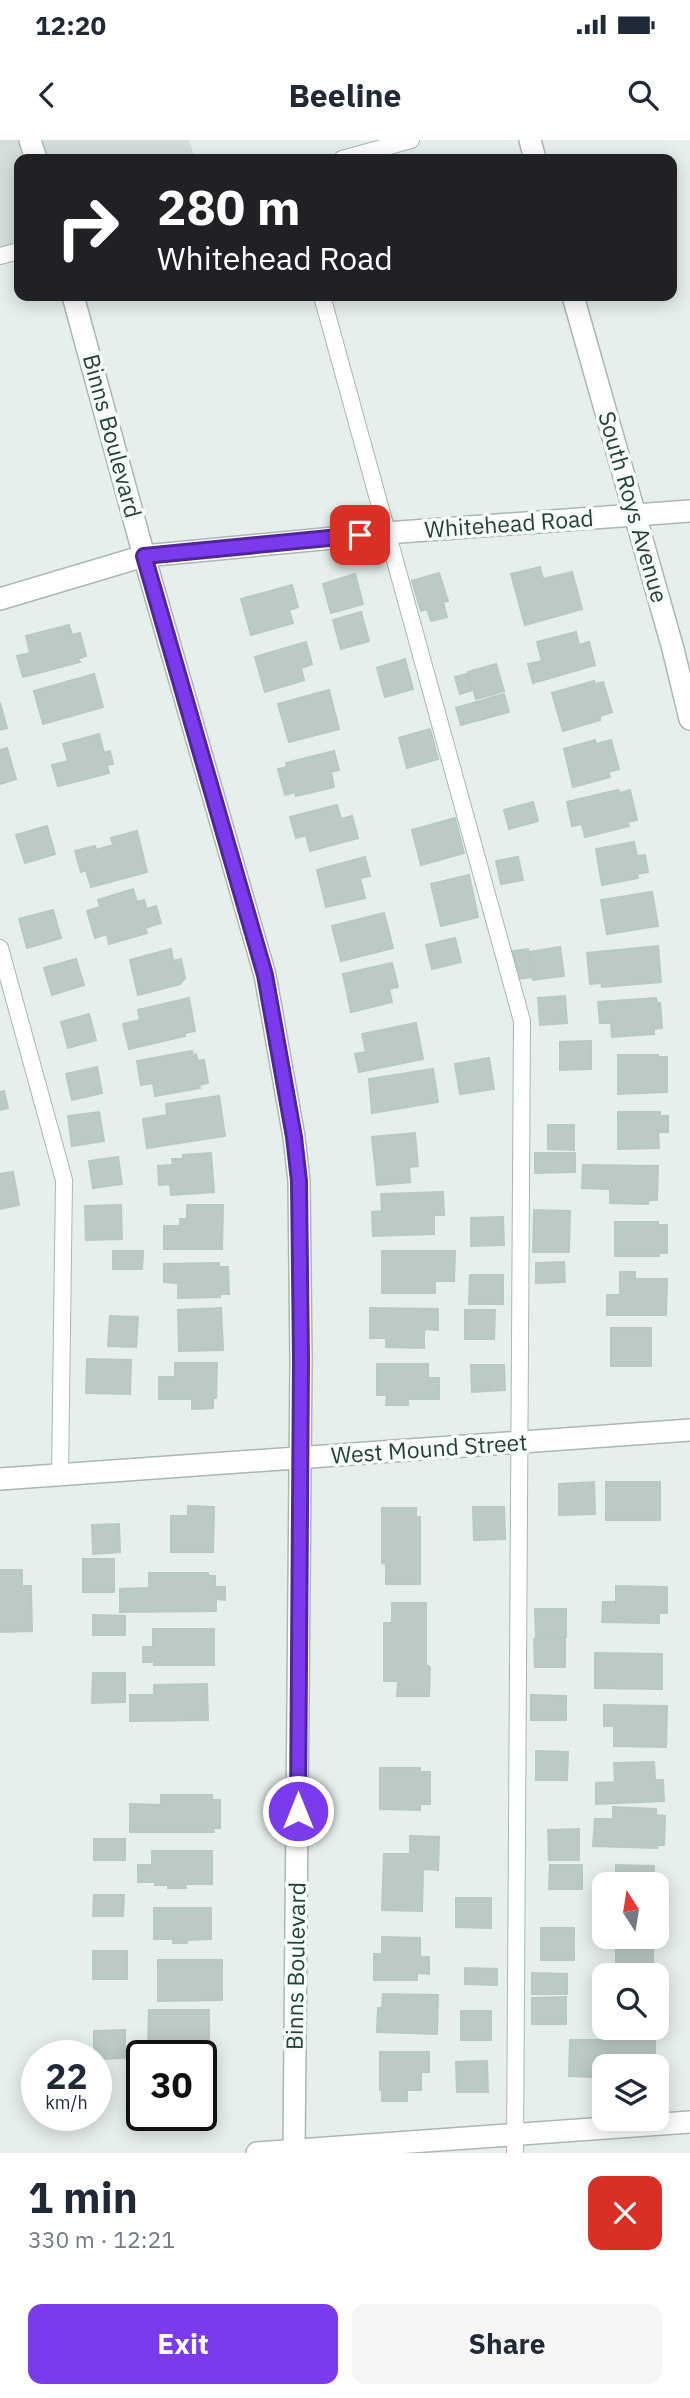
<!DOCTYPE html>
<meta charset="utf-8">
<style>
body{margin:0;font-family:"IBM Plex Sans",sans-serif;background:#f6f6f7;color:#1f2937;height:100vh;display:flex;flex-direction:column;font-size:26px;white-space:nowrap}
*{box-sizing:border-box;margin:0}
p{font-size:23px;color:#747a83}
.icon{flex:none;width:38px;height:38px;fill:none;stroke:currentColor;stroke-width:2;stroke-linecap:round;stroke-linejoin:round}
.map{position:relative;height:2013px;overflow:hidden}
.drawer{display:flex;flex-direction:column;background:#fff;flex:1}
.drawer>*{flex:none}
.hud{position:absolute;left:14px;top:14px;width:663px;height:147px;border-radius:14px;box-shadow:0 4px 18px #0003;background:#202124;color:#fff;overflow:hidden}
.needle{width:46px;rotate:348deg}
.buttons{position:absolute;left:592px;top:1732px;display:grid;gap:14px}
.buttons a{display:grid;place-items:center;width:77px;height:77px;border-radius:14px;background:#fff;box-shadow:0 4px 18px #0003;font-size:35px}
.speed{position:absolute;left:21px;top:1900px;display:flex;gap:14px;font-size:35px;font-weight:700;text-align:center}
.speed>*{display:grid;place-content:center;width:91px;height:91px;border-radius:50%;background:#fff;box-shadow:0 4px 18px #0003;line-height:1}
.speed small{font-size:18px;font-weight:400}
.speed .limit{border:4px solid #111;border-radius:10px;background:#fff;color:#111}
.pin{position:absolute;display:grid;place-items:center;width:60px;height:60px;color:#fff;margin:-30px;border-radius:14px;box-shadow:0 4px 10px #0006}
.me{position:absolute;width:77px;margin:-38px;rotate:0deg;stroke-linejoin:round;filter:drop-shadow(0 0 5px #0008)}
.turn{display:flex;align-items:center;gap:24px;height:147px;padding:0 28px;font-size:32px}
.turn .icon{width:91px;height:91px;stroke-width:2.5}
.turn b{display:block;font-size:49px;line-height:60px}
.round{display:grid;place-items:center;flex:none;width:74px;height:74px;border-radius:14px;background:#f6f6f7}
.overview{display:flex;align-items:center;justify-content:space-between;height:119px;padding:0 28px}
h1{font-size:42px;font-weight:800;line-height:52px}
.button{display:flex;gap:14px;margin-top:auto;padding:14px 28px}
.button a{flex:1;height:80px;border-radius:14px;background:#7c3aed;color:#fff;font-size:28px;font-weight:800;line-height:80px;text-align:center}
.button a+a{background:#f6f6f7;color:#1f2937}
.status{display:flex;justify-content:space-between;align-items:center;height:49px;padding:0 35px;background:#fff;direction:ltr}
.status svg{height:19px;fill:currentColor}
header{display:flex;justify-content:space-between;align-items:center;height:91px;padding:0 28px;background:#fff;font-size:32px;font-weight:800}
.map>svg:first-child{display:block}
.built{fill:#d4dfda}
.building{fill:#bbcac4;stroke:#b8c9c2;stroke-width:2}
.lines{fill:none;stroke-linecap:round;stroke-linejoin:round}
.service-casing{stroke:#a8b8b2;stroke-width:18}
.minor-casing{stroke:#a8b8b2;stroke-width:24}
.tertiary-casing{stroke:#a8b8b2;stroke-width:24}
.service{stroke:#fff;stroke-width:16}
.minor{stroke:#fff;stroke-width:21}
.tertiary{stroke:#fff;stroke-width:21}
.route-casing{stroke:#51269a;stroke-width:18}
.route{stroke:#7c3aed;stroke-width:12}
.labels{text-anchor:middle;stroke-width:7;stroke-linejoin:round;paint-order:stroke}
.street-label{font-size:23px;fill:#24423a;stroke:#f7fbf9}
</style>
<div class="status"><b>12:20</b><svg viewBox="0 0 49 12"><path d="M0 12V9h3v3zM5 12V6h3v6zM10 12V3h3v9zM15 12V0h3v12zM26 1h20v11H26zM47 4h2v5h-2z"/></svg></div>
<header><svg class="icon" aria-label="back" viewBox="0 0 24 24"><path d="M15 5l-7 7 7 7"/></svg>Beeline<svg class="icon" aria-label="search" viewBox="0 0 24 24"><circle cx="10" cy="10" r="6"/><path d="M15 15l6 6"/></svg></header>
<div class="map">
<svg width="690" height="2013" viewBox="0 0 690 2013">
<rect width="100%" height="100%" fill="#e6efeb"/>
<path class="built" d="M0,0h189l6,19h-176v99l-19,6z"/>
<path class="building" d="M540,427l3,12 29,-7 10,37 -57,16 -14,-51z
M439,433l9,28 -5,1 4,15 -16,4 -4,-12 -6,2 -9,-30z
M355,434l8,30 -32,9 -8,-29z
M292,445l6,22 -9,3 4,13 -42,12 -10,-36z
M361,472l8,29 -28,8 -8,-29z
M69,485l3,10 8,-2 6,23 -8,3 2,3 -57,15 -6,-21 13,-3 -4,-17z
M576,492l3,13 10,-3 6,23 -62,18 -5,-19 14,-3 -5,-19z
M306,502l6,22 -11,4 3,12 -39,12 -10,-35z
M405,519l8,30 -28,8 -8,-29z
M496,524l8,27 -28,8 -8,-27z
M94,534l9,33 -60,17 -9,-33z
M467,534l5,16 -12,4 -5,-17z
M594,541l1,3 8,-2 9,30 -12,4v4l-37,11 -11,-38z
M329,550l10,39 -50,13 -11,-38z
M504,554l5,18 -48,13 -5,-17z
M0,563l7,25 -7,2z
M430,589l8,30 -31,9 -8,-30z
M99,594l5,19 6,-2 3,13 -6,1 2,8 -51,13 -6,-21 16,-4 -5,-17z
M595,600l1,4 15,-4 8,29 -11,3 2,5 -37,10 -9,-38z
M7,608l9,31 -16,5v-34z
M334,611l5,19 -8,2 3,15 -38,9 -1,-4 -10,3 -7,-26 9,-2 -1,-4z
M618,650l2,3 10,-3 7,30 -10,2 2,4 -44,11 -3,-13 -10,2 -5,-24z
M533,662l5,19 -29,8 -5,-19z
M337,665l4,14 11,-3 6,22 -48,13 -4,-16 -10,3 -6,-21z
M455,678l9,35 -43,12 -9,-35z
M47,686l8,28 -30,9 -9,-28z
M137,691l10,41 -56,15 -5,-17 -5,2 -6,-21 20,-5 1,4 17,-5 -2,-7z
M634,702l3,14 8,-1 3,17 -11,2 1,4 -36,7 -6,-36z
M365,717l5,19 -10,2 5,20 -39,9 -9,-37z
M518,717l5,23 -22,4 -5,-23z
M469,735l9,42 -37,9 -10,-42z
M133,749l4,13 7,-2 3,9 9,-3 5,17 -16,5 2,5 -38,11 -2,-10 -12,4 -8,-27 13,-4 -2,-7z
M652,752l6,34 -51,8 -6,-34z
M53,770l8,28 -34,10 -8,-29z
M384,773l9,35 -52,13 -9,-35z
M455,798l6,24 -29,7 -6,-24z
M658,806l3,36 -59,5 -1,-4 -11,1 -3,-31z
M560,807l4,29 -31,4 -4,-28z
M171,809l2,12 8,-2 4,19 -5,6 -42,11 -8,-35z
M528,809l5,28 -15,2 -5,-28z
M76,819l8,26 -32,10 -8,-27z
M392,823l6,24 -9,2 3,13 -41,10 -8,-38z
M565,856l2,27 -27,2 -2,-27z
M189,858l6,33 -10,2v3l-56,13 -6,-25 17,-4 -2,-10z
M656,858l1,5h3l2,25 -8,1v5l-42,3 -1,-14h-11l-2,-21z
M89,874l7,26 -28,8 -7,-26z
M416,883l7,36 -64,13 -4,-18 11,-2 -4,-18z
M591,901v28l-31,1v-28z
M192,911l1,5 3,-2 2,7 6,-1 4,23 -9,2 1,3 -45,8 -2,-13 -12,2 -4,-24z
M618,915h40v2h9v35l-49,2z
M489,918l5,31 -34,5 -5,-30z
M97,927l5,26 -30,7 -6,-26z
M433,929l5,33 -66,11 -3,-34z
M4,951l4,17 -8,2v-18z
M219,956l6,40 -78,12 -4,-29 24,-4 -1,-11z
M99,972l5,29 -32,5 -4,-30z
M618,972h42v4h8v16h-10l1,16 -41,1z
M548,985h26v25l-26,-1z
M415,993l3,33 -9,1 1,15 -33,3 -5,-48z
M211,1013l3,39 -43,3 -1,-11 -11,1 -1,-19 15,-1 -1,-6h11v-4z
M535,1013h40v19l-40,1z
M118,1017l4,27 -29,4 -4,-27z
M583,1025l75,1 -1,34h-8l-1,4 -38,-1v-14l-28,-1z
M13,1032l6,33 -19,4v-35z
M443,1052l1,23h-10v19l-61,2 -1,-24 10,-1 -1,-17z
M121,1065l1,34 -36,1 -1,-34z
M187,1065h36l-1,44h-58v-23h16v-7h7z
M534,1070l36,1 -1,41h-36z
M503,1077l1,28 -33,1v-28z
M615,1082h43v3h9v28h-9l1,3h-44z
M113,1111h30l-1,18h-29z
M382,1111h73l-1,30h-19v12h-53z
M564,1122l1,20 -29,1v-20z
M219,1123v4h9l1,27h-9v3l-42,1v-15l-14,-1v-18z
M620,1132h15v7h32l-1,36h-59v-20h13z
M470,1135h33v29h-34z
M221,1168l2,42 -44,1 -1,-41z
M370,1168l68,1v21l-14,-1v19l-38,-1v-9h-16z
M465,1170h30l-1,29h-29z
M110,1176l28,1 -2,30 -28,-1z
M611,1188h40v38h-40z
M87,1219l44,1 -1,34 -44,-1z
M175,1223h42l-1,35h-3v10l-21,1v-10h-33v-22h16z
M377,1224h51v14h11v21h-31v6h-22l1,-10h-10z
M471,1225h33l1,25 -33,2z
M594,1342l1,32 -36,1v-31z
M606,1342h54v38h-54z
M188,1366l26,1 -1,45h-42v-36h17z
M473,1367h31l1,32 -31,1z
M382,1368h34v10l4,-1v67h-34v-20l-4,-1z
M119,1384l1,28 -27,2 -1,-29z
M83,1419h31v33h-31z
M0,1430h22v16h9l1,45 -32,1z
M149,1433h59l1,3h6v11h10v13l-9,-1v12l-96,1v-23l29,-1z
M616,1446l51,1v26h-8v10l-57,-1 1,-20h13z
M392,1463h34v62l4,2 -1,29h-32l1,-15h-14v-58h8z
M535,1469h31v28h-30z
M93,1475l32,1v19h-32z
M153,1489h61v36h-60v-3h-11v-15h10z
M565,1498v29h-30l-1,-28z
M595,1513l67,1v35l-67,-1z
M93,1533h32v29l-33,1z
M207,1544l1,36 -78,1v-26h24v-10z
M531,1555l35,1v24h-35z
M604,1565l63,1 -1,41 -52,-1v-20h-10z
M536,1611l32,1 -1,28h-31z
M654,1622l1,18h8l1,21 -68,3v-21l19,-1 -1,-19z
M380,1628h40v4h10v32h-10v6l-40,-1z
M161,1655h51v5h8v28h-7l1,4h-84v-28l31,1z
M613,1667l43,2v6l9,1 -1,29h-6l-1,3 -64,-2 2,-27h18z
M579,1689v31h-30l-1,-30z
M410,1696l29,1 -1,33 -15,-1 -1,42 -40,-1 2,-56h26z
M94,1699h31v21h-31z
M152,1711h60v33h-27l1,4h-18v-3h-13v-3h-17v-17h14z
M550,1725h32v24h-33z
M616,1725l38,1v13h6v19l-4,-1v-12h-40z
M94,1755h30l-1,21h-30z
M456,1758h35v30l-35,-1z
M154,1768h57v31l-24,1v3h-14v-4h-19z
M541,1788h33v32h-33z
M382,1797l38,1v19h9v17l-12,-1v7h-43v-26h8z
M616,1797h37v29h-37z
M93,1811h34v28h-34z
M158,1820h64v40l-64,1z
M465,1828l32,1v16l-32,-1z
M532,1833l35,1v20h-35z
M383,1854l55,1 -1,39 -60,-2 1,-24h4z
M566,1857v27h-34v-26z
M149,1870h60v36h-61z
M461,1871h30v29h-30z
M125,1890v28l-29,1 -2,-3v-25z
M602,1892h53v35h-51v2l-2,-3h-9v11l-24,-1 1,-36h31z
M380,1912h49v20h-8v18h-14v11h-25v-11h-2z
M487,1921l1,31h-31l-1,-30z
M201,1925h4l-1,8h9v30h-10v6h-2z"/>
<g class="lines">
<defs>
<path id="service" d="M342,19l69,-19
M0,116l19,-5
M322,156l200,725 -7,1132
M0,808l64,232 -4,295"/>
<path id="minor" d="M30,0l6,19
M530,0l5,19
M73,156l71,260 121,419 29,162 5,44 2,179 -7,793
M573,156l100,353 17,70
M0,459l144,-43 242,-23 304,-22
M0,1339l690,-49"/>
<path id="tertiary" d="M257,2013l433,-31"/>
</defs>
<use href="#service" class="service-casing"/>
<use href="#minor" class="minor-casing"/>
<use href="#tertiary" class="tertiary-casing"/>
<use href="#service" class="service"/>
<use href="#minor" class="minor"/>
<use href="#tertiary" class="tertiary"/>
</g>
<g class="lines">
<defs>
<path id="route" d="M298,1671l3,-451 -2,-179 -5,-44 -29,-162 -121,-419 216,-21"/>
</defs>
<use href="#route" class="route-casing"/>
<use href="#route" class="route"/>
</g>
<g class="labels">
<g class="street-label">
<text transform="translate(112 296) rotate(75)" y="8">Binns Boulevard</text>
<text transform="translate(633 367) rotate(74)" y="8">South Roys Avenue</text>
<text transform="translate(509 384) rotate(-4)" y="8">Whitehead Road</text>
<text transform="translate(429 1309) rotate(-4)" y="8">West Mound Street</text>
<text transform="translate(296 1826) rotate(-89)" y="8">Binns Boulevard</text>
</g>
</g>
</svg>
<div class="buttons">
<a><svg class="needle" viewBox="-14 -14 28 28"><path d="M0-13l5 13h-10z" fill="#e53935"/><path d="M0 13l5-13h-10z" fill="#747a83"/></svg></a>
<a><svg class="icon" aria-label="search" viewBox="0 0 24 24"><circle cx="10" cy="10" r="6"/><path d="M15 15l6 6"/></svg></a>
<a><svg class="icon" aria-label="layers" viewBox="0 0 24 24"><path d="M12 4l9 5-9 5-9-5zM3 14l9 5 9-5"/></svg></a>
</div>
<div class="speed"><div>22<small>km/h</small></div><div class="limit">30</div></div>
<div class="pin" style="left:360px;top:395px;background:#d93025"><svg class="icon" aria-label="arrive" viewBox="0 0 24 24"><path d="M6 21V4h12l-3 4 3 4H6"/></svg></div>
<svg class="me" style="left:298px;top:1671px" viewBox="-20 -20 40 40"><circle r="17" fill="#7c3aed" stroke="#fff" stroke-width="3"/><path d="M0-11L8 9 0 5-8 9z" fill="#fff"/></svg>
<div class="hud">
<div class="turn"><svg class="icon" aria-label="right" viewBox="0 0 24 24"><path d="M7 20v-9h11M14 6l5 5-5 5"/></svg><div><b>280 m</b>Whitehead Road</div></div>
</div>
</div>
<section class="drawer">
<div class="overview"><div><h1>1 min</h1><p>330 m · 12:21</p></div><a class="round" style="background:#d93025;color:#fff"><svg class="icon" aria-label="close" viewBox="0 0 24 24"><path d="M6 6l12 12M18 6L6 18"/></svg></a></div>
<div class="button"><a>Exit</a><a>Share</a></div>
</section>
